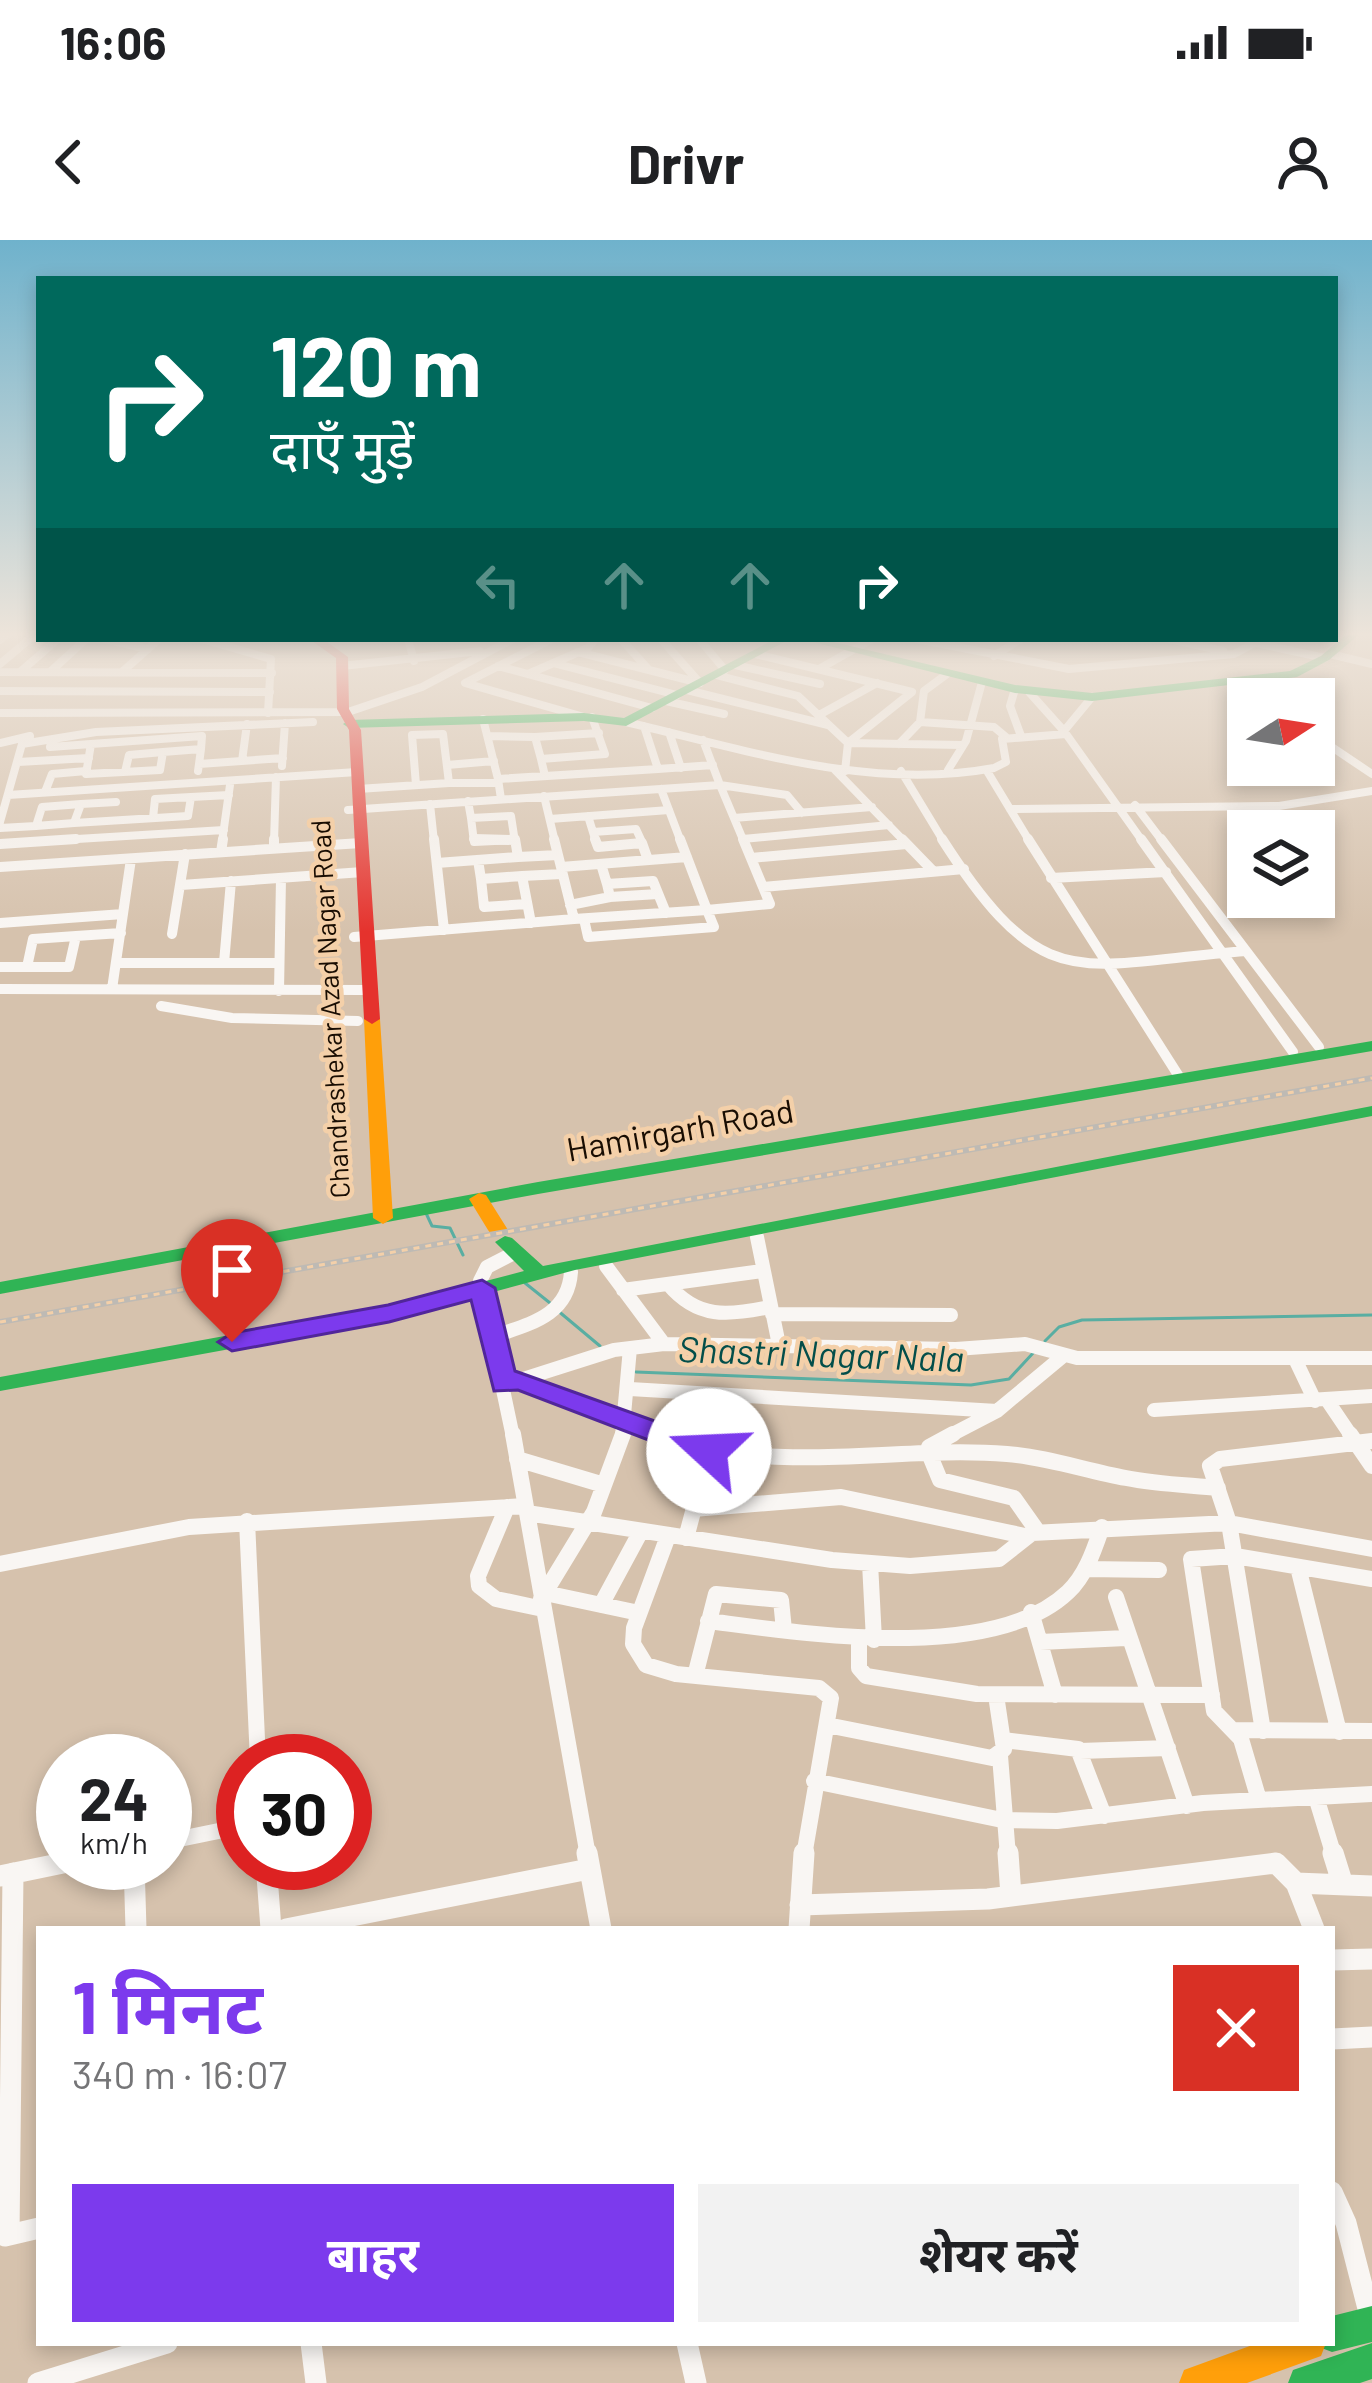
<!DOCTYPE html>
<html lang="hi">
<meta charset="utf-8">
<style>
body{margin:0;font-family:Barlow,"Noto Sans Devanagari",sans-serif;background:#f2f2f2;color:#202124;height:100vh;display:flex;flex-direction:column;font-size:45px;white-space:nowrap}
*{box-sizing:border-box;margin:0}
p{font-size:39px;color:#757577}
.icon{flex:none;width:66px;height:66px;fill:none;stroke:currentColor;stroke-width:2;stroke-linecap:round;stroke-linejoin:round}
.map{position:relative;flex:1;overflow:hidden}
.sheet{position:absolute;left:36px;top:1686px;width:1299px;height:420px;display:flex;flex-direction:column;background:#fff;border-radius:0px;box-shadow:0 6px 18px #0003}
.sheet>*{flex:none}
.top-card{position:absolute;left:36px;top:36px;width:1302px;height:366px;border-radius:0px;box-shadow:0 6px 18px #0003;background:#00695c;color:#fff;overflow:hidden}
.needle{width:78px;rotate:78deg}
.fabs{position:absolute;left:1227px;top:438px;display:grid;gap:24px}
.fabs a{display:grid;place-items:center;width:108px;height:108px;border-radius:0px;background:#fff;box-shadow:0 6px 18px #0003;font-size:60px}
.speed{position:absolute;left:36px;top:1494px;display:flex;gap:24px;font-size:60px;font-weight:700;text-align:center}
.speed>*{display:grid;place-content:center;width:156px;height:156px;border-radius:50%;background:#fff;box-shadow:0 6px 18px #0003;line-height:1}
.speed small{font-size:30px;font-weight:400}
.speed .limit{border:18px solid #d22;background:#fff;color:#111}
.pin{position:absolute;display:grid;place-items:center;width:102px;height:102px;color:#fff;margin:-123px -51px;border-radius:50% 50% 50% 0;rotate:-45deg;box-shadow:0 0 12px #0007}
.pin .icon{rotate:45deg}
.me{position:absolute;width:132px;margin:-66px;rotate:290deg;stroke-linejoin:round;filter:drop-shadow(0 0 9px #0008)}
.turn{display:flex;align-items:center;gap:42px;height:252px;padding:0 36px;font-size:54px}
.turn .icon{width:156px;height:156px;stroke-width:2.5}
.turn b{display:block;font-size:84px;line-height:102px}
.lanes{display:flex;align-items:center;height:114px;padding:0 36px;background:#0003;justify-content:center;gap:60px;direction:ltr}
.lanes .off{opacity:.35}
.round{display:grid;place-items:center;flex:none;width:126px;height:126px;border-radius:0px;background:#f2f2f2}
.summary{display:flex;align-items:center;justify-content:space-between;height:204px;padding:0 36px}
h1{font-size:72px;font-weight:700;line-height:90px;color:#7c3aed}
.primary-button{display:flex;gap:24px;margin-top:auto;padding:24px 36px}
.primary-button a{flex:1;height:138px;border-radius:0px;background:#7c3aed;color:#fff;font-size:48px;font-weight:700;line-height:138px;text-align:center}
.primary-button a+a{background:#f2f2f2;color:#202124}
.status{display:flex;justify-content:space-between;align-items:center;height:84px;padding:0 60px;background:#fff;direction:ltr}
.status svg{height:33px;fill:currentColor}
header{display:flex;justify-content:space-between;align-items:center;height:156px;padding:0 36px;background:#fff;font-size:54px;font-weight:700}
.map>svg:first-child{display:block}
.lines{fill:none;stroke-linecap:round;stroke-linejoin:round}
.stream{stroke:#59aea2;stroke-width:3}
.street-far4{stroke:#f9f6f3;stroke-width:8}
.street-far3{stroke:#f9f6f3;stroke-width:10}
.street-far2{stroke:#f9f6f3;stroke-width:14}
.street-far1{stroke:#f9f6f3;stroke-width:16}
.street{stroke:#f9f6f3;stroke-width:21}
.fast{fill:#30b455;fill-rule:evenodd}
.slow{fill:#ff9f0a;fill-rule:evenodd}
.jam{fill:#e5322d;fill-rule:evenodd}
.rail-casing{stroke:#bebab4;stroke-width:6}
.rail{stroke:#f4d0a9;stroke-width:3;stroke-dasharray:6;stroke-linecap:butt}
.route{fill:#7c3aed;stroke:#51269a;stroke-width:3}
.labels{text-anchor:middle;stroke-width:9;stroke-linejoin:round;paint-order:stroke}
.far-street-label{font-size:27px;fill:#190d02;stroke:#f4d0a9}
.street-label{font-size:33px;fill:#190d02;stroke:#f4d0a9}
.water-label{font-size:36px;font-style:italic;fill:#034e4a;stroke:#f4d0a9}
</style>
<div class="status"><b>16:06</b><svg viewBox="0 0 49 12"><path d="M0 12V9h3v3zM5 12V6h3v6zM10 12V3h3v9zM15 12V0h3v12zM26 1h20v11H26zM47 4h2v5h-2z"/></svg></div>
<header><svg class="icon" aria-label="back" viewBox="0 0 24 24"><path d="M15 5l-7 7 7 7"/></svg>Drivr<svg class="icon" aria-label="person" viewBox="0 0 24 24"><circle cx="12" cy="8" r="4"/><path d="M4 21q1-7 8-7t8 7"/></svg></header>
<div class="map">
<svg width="1372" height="2143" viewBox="0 0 1372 2143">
<rect width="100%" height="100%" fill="#d6c2ad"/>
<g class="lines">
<path class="stream" d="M425,971l7,15 18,2 13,27
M525,1043l25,20
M557,1070l43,36
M1045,1101l14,-14 23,-7 290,-5
M636,1132l335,13 38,-6 25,-27"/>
<path class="street-far4" d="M104,399l44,10
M202,399l69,20 -3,54
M408,399l6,22
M552,399l-87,44 119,34
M621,399l28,31
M661,399l39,44
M699,399l26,31
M917,399l152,30 165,-15 28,-15
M1170,399l53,12
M0,400l10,-8
M1256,403l69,15
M578,412l122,31
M755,414l157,38 -64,51
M1330,414l42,10
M994,416l27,-17
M553,423l124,32
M0,424l38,-32
M735,425l85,19
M342,426l138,-15
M498,426l154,42
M819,429l53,-30
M0,432l272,1
M20,432l38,-33
M50,432l36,-33
M122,432l37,-33
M528,434l60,-26 7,-9
M716,435l82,21 50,47 -3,28
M1234,444l25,15
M1015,449l-5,17 11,30
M687,450l141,35
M0,451l270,1
M1029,452l35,39
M1092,457l-28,34 79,111
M666,461l58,13
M0,473l348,-1 74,-25 91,-48
M819,475l58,-32
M483,479l15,60
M626,482c120,28 244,69 368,46l12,-6 -4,-23 64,-5
M920,482l74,5 12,10
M669,492l12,36
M1314,495l58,39
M202,496l-1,13 -38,3 -3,18 -74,4 5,-30z
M489,496l46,1
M0,503l30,-7
M848,503l115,2
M899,504l21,-22 4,-31 23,-17
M50,507l41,-3
M541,519l-6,-22 64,-4
M242,521l5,-37
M18,522l71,-4
M199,524l2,-15
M447,525l47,-4
M282,526l3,-43
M658,529l55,-4
M835,530l70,72
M948,530l18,-29 16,-59
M198,531l1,-7 84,-6
M901,531l43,71
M987,531l43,71
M125,532l4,-17 34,-3
M545,536l-4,-17 64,-5 -13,-37
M449,543h49
M358,549l91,-6 -6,-49 -31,1 4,50
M661,549l20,53
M45,552l7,-18 34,-3
M8,555l349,-23
M544,556l11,46
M501,559l-3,-20 160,-10 -14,-43
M468,561l3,17 40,-2 4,26
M81,564l-7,19 -38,3 6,-19z
M81,564l35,-2
M430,564l4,38
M1135,565l28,37
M1010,569l269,-3 93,-15
M348,570l372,-25 -17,-45
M588,576l8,26
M153,578l2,-19 36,-2
M471,578l3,24 41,-2
M734,578l138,-11
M550,579l119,-9
M0,582l22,-78 74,-12 217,-10
M74,583l114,-7 3,-19 38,-2
M0,588l36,-2
M593,592l43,-3 6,13
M743,599l146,-14
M28,602l196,-12
M222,602l8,-57
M274,602l2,-65
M744,602l-24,-57 67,10 15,18"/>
<path class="street-far3" d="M434,599l10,91
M474,599l41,1
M554,599l7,28
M595,599l3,8 44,-4 6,17
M680,599l27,71 63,-6 -27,-65
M902,599l32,33
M942,599c103,161 136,125 304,112
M1028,599l152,239
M1141,599l152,213
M1161,599l158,208
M0,604l76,-5
M274,609v-10
M221,612l2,-13
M518,617l40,-2
M751,618l156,-14
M478,620l3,19 41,-3 9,47
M437,623l81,-6 -3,-18
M601,624l6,20 46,-3 13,32
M0,627l361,-24
M522,636l40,-2
M1051,638l115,-6
M481,639l3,28 43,-3
M231,641l-7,82h52
M607,644l3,13 48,-3
M181,645l182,-13
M763,647l201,-18
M570,665l40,-8
M584,679l4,18 126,-10 -7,-17 -133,9 -13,-52 126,-10
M0,683l123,-9
M172,694l13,-80
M354,697l220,-18
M116,723h108
M0,727h69l7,-31 45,-3
M27,727l6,-28 43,-3
M0,749l369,1
M112,749l19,-130
M279,751l2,-113
M161,766l71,12 126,3"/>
<path class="street-far2" d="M757,997l22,108
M606,1026l58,78
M668,1044c29,35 60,32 102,23
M623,1050l139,-19
M772,1074l179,1
M492,1097c36,-13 76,-20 79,-65
M1295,1119l20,42
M518,1140l148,57
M504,1145l110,-35 50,-6 292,5 69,-5 52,14h295
M630,1149l367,22
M1327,1160l25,37
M1154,1170l218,-14
M513,1197l-33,-156 7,-14 27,-14
M622,1197l8,-89
M947,1197l50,-26 66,-55"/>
<path class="street-far1" d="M513,1194l75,422
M658,1194c114,44 231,11 349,20 40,3 80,17 119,24 30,6 61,7 92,10
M1350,1194l22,32
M1372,1201l-152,18 -10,7 19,57 143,26
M929,1207l24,-13
M928,1211l12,29 74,18 24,34
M517,1219l87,26
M507,1267l-29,69 1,10 17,13 47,10
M693,1269l148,-12 184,39
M527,1273l305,47 78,6 89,-7 33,-26 197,-10 34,208
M247,1281l11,240
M668,1296l-34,92 -1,16 13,21 30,9 143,14 12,10 -27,158
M686,1298l23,-86
M870,1323l4,77
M0,1324l189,-37 336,-21
M1298,1327l41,165
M1086,1329l73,1
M545,1353l94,20
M1116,1357l71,209
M541,1359l53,-87 29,-78
M601,1365l40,-74
M1031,1372l24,83
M708,1381c94,12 284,43 360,-29 18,-17 26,-42 34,-65
M859,1400v28l7,8 111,18 235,1
M1040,1402l86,-4
M695,1436l21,-82 65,6 3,30
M827,1485l165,33 12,-9 -8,-54
M1235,1490l137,1
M1003,1500l75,9 26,67
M1080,1511l88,-3
M1000,1516l8,100
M814,1541l188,39 55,1 146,-18 169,-9
M1316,1557l18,59
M1259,1560l-18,-61 -27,-28 -23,-152 44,-3 137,23
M165,1602l78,-16"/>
<path class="street" d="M587,1613l14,76
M1008,1613l3,43
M1333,1613l10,32
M134,1623l2,66
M266,1623l5,66
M0,1636l63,-13
M1296,1643l76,3
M800,1665l188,-6 288,-36 20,20 18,46
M286,1689l303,-60
M799,1689l5,-76
M1332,1720l40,-1
M1332,1799l40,-2
M1332,1952l14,31 26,101
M9,1995l4,-362
M5,1996l34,-8
M311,2103l5,40
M687,2103l9,40
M38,2143l129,-40"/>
<path class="fast" d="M1349,392h13l-33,28 -32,17 -205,24 -77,-8 -214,-54h20l194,46 77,8 198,-22 31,-15z
M775,399h15l-164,87 -42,-5 -235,7 -6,-4 6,-4 235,-7 40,5z
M1372,801v10l-834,143 -538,100v-12l538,-100z
M1372,866v10l-797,154 -186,50 -389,71v-14l389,-71 135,-35 -29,-29 10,-6 7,2 31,28z
M1372,2066v36l-40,10 -13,-5 -1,-4h14v-27z
M1372,2103v36l-12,4h-72l5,-13z"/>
<path class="slow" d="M372,774l8,5 13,199 -10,6 -10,-6 -9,-199z
M479,953l7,2 22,35 -3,4h-14l-3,-4 -19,-31z
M1258,2103h68l-5,13 -74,27h-68l5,-13z"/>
<path class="jam" d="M309,399h14l25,18 1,52 12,21 19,289 -8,5 -8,-5 -15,-289 -12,-21 -1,-51z"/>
<defs>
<path id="rail" d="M0,1082l1372,-244"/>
</defs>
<use href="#rail" class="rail-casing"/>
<use href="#rail" class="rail"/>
</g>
<linearGradient id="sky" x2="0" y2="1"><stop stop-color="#6fb2cc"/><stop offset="0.57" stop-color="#ede4da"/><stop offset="1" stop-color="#ede4da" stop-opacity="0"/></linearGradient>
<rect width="1372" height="692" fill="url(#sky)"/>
<path class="route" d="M482,1040l13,8 20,83 204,73 5,7 -5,8h-21l-180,-69 -24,1 -23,-91 -82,22 -157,29 -14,-9 14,-9 156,-28z"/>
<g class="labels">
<g class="far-street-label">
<text transform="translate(331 769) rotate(-93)" y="9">Chandrashekar Azad Nagar Road</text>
</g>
<g class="street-label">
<text transform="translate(680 890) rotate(-10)" y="12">Hamirgarh Road</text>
</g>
<g class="water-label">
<text transform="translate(821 1114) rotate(2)" y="13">Shastri Nagar Nala</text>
</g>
</g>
</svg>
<div class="fabs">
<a><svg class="needle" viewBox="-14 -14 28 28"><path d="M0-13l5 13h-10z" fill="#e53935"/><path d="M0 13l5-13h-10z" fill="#757577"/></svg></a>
<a><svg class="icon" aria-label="layers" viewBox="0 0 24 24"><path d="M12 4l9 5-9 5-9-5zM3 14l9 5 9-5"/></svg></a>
</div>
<div class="speed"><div>24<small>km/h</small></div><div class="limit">30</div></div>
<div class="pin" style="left:232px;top:1102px;background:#d93025"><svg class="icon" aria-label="arrive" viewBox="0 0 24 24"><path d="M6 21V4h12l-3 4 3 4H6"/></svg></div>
<svg class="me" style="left:709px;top:1211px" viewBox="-20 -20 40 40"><circle r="19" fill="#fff"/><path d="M0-13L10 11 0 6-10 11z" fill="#7c3aed"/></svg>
<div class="top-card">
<div class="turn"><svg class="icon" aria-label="right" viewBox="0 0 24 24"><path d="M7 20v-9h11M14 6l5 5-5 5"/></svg><div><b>120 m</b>दाएँ मुड़ें</div></div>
<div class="lanes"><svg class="icon off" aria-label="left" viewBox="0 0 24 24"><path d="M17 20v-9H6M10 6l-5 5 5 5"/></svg><svg class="icon off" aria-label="ahead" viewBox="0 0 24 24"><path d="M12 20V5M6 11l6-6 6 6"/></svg><svg class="icon off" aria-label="ahead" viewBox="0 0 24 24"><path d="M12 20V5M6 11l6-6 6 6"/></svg><svg class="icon" aria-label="right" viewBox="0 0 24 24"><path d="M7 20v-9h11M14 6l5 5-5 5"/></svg></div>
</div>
<section class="sheet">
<div class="summary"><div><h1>1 मिनट</h1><p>340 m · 16:07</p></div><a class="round" style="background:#d93025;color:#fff"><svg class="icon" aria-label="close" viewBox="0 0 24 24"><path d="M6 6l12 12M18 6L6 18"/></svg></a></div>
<div class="primary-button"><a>बाहर</a><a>शेयर करें</a></div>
</section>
</div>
